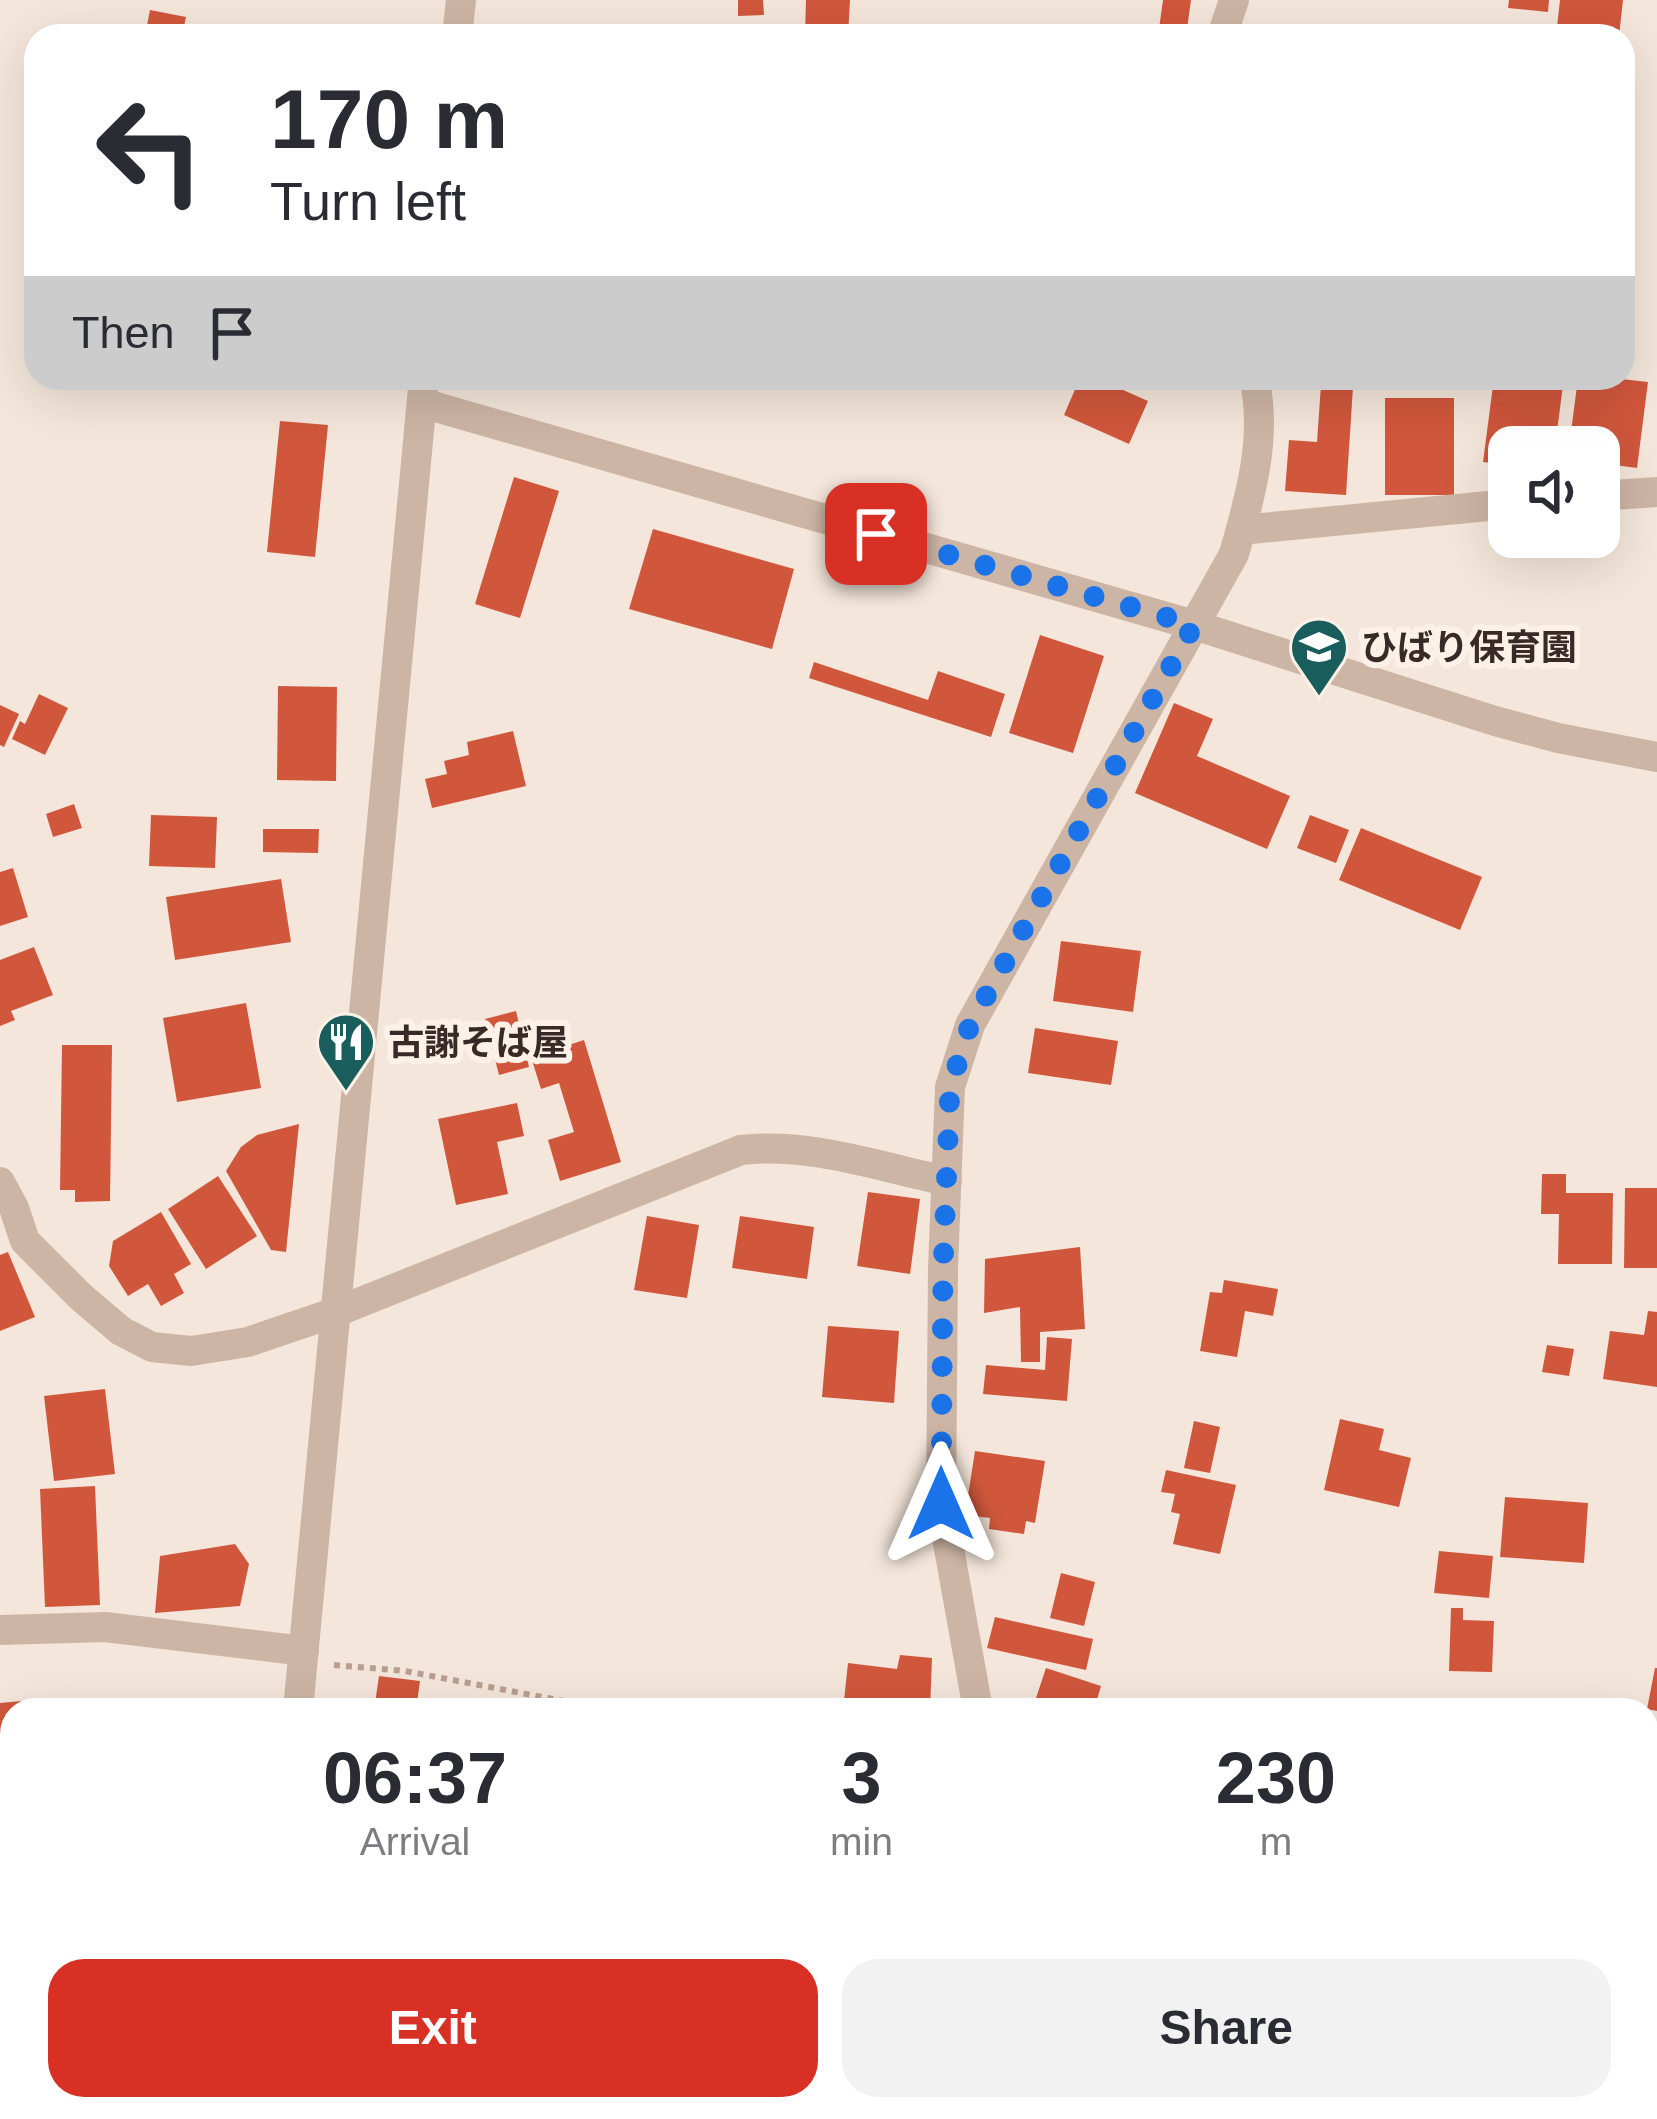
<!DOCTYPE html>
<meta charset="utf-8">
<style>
body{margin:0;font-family:Arial,"Noto Sans JP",sans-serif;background:#f2f2f3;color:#2b2b33;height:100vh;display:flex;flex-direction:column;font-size:45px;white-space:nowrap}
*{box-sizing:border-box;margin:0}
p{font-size:39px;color:#7c7c81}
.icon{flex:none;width:66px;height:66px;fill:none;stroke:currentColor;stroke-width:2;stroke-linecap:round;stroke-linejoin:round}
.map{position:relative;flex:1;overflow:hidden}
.side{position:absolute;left:0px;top:1698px;width:1659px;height:423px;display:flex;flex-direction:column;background:#fff;border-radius:36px 36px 0 0;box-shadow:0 12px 48px #0002}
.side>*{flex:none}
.guide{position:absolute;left:24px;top:24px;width:1611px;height:366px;border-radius:36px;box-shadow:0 12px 48px #0002;background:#fff;color:#2b2b33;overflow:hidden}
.buttons{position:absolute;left:1488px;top:426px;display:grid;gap:24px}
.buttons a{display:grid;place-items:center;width:132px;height:132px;border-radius:24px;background:#fff;box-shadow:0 12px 48px #0002;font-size:60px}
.pin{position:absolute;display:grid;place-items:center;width:102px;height:102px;color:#fff;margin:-51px;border-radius:24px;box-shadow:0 6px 18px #0006}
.me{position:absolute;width:132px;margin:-66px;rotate:0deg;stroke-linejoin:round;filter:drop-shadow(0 0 9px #0008)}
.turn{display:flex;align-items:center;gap:42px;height:252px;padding:0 48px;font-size:54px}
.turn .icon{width:156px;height:156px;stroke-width:2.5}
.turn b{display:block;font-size:84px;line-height:102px}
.then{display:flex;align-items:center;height:114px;padding:0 48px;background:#0003;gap:24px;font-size:45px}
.eta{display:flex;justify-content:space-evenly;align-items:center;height:204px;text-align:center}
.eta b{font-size:72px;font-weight:600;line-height:84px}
.button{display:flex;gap:24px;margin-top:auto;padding:24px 48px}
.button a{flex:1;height:138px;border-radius:36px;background:#d93025;color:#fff;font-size:48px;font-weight:600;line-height:138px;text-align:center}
.button a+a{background:#f2f2f3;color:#2b2b33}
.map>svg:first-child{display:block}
.building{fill:#d0573c}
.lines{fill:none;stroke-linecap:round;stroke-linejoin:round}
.path{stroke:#b99f8f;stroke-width:6;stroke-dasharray:6 6;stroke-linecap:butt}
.minor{stroke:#cdb5a5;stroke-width:30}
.route{stroke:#1a73e8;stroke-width:21;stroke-dasharray:0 37.8}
.labels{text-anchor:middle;stroke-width:12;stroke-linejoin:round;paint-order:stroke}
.poi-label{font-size:36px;font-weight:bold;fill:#382b27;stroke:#fbf1e7;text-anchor:start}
</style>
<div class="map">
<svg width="1657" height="2119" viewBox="0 0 1657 2119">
<rect width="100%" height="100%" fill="#f4e6da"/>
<path class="building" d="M738,0h25l1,15 -26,1z
M806,0h44l-2,35 -43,-1z
M1163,0h28l-5,36h-28z
M1509,0h40l-1,12 -40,-4z
M1560,0h63l-4,36h-63z
M150,10l36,7 -4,19h-37z
M857,30l44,1v5h-44z
M1080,378h16l52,23 -19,43 -65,-29z
M1494,378l69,7 -8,62h-46v18l-26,-3z
M1578,378h34l36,4 -11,86 -38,-5v-16h-30z
M1321,385l32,2 -7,108 -61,-4 4,-51 28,2z
M1385,398h69v97h-69z
M280,421l48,4 -13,132 -48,-5z
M514,477l45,14 -39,127 -45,-14z
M653,529l141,40 -22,80 -143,-40z
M1040,635l64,21 -31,97 -64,-20z
M814,662l114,38 10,-29 67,23 -14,43 -182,-59z
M278,686l59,1 -1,94 -59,-1z
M39,694l29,14 -23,47 -33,-16 8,-18 5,3z
M1174,703l39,16 -16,37 93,40 -23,53 -132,-56z
M0,705l19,9 -15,33 -4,-2z
M513,731l13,55 -94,22 -7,-29 22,-5 -3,-13 25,-6 -2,-13z
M74,804l8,24 -29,9 -7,-23z
M151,815l66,2 -2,51 -66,-2z
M1310,815l39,15 -13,33 -39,-15z
M1361,828l121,49 -22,53 -121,-50z
M263,829h56l-1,24 -55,-1z
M13,868l15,49 -28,9v-54z
M281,879l10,63 -116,18 -9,-63z
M1061,941l80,10 -8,61 -80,-11z
M34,947l19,48 -42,16 4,9 -15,6v-66z
M246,1003l15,85 -84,14 -14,-84z
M516,1011l13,56 -30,8 -14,-56z
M1035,1028l83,13 -7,44 -83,-12z
M584,1040l37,122 -61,19 -12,-41 26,-8 -15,-49 -18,6 -10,-32z
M62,1045h50l-2,156 -35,1v-12h-15z
M517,1103l7,33 -27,6 11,52 -52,11 -18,-86z
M299,1124l-13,128 -15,-2 -45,-79 15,-24 16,-12z
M1542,1174h24v19h47l-1,71h-54l1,-50h-18z
M218,1176l39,60 -51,33 -38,-60z
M1625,1188h32v80h-33z
M868,1192l52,7 -10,75 -53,-8z
M161,1212l30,52 -17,10 10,19 -23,13 -13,-22 -20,12 -19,-30 4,-25z
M647,1216l52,9 -12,73 -53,-8z
M740,1216l74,11 -7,52 -75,-11z
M1080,1247l5,82 -45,3v30h-19l-1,-55 -36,6 1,-54z
M8,1252l27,65 -35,14v-76z
M1224,1280l54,9 -5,27 -28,-5 -8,46 -37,-6 10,-59 12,1z
M1648,1311l9,1v75l-54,-8 7,-48 34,4z
M828,1326l71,5 -5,72 -72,-6z
M1047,1337l25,2 -5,62 -84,-7 3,-29 59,5z
M1547,1345l27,4 -5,27 -27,-4z
M105,1389l10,85 -61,7 -10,-85z
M1340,1419l44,10 -5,21 32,8 -12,49 -75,-17z
M1194,1421l26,6 -10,46 -26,-5z
M975,1451l70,10 -10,62 -9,-2 -2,13 -35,-5 1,-11 -25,-3z
M1166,1470l70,15 -16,69 -47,-10 7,-30 -9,-2 4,-18 -14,-2z
M95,1486l5,119 -55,2 -5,-118z
M1505,1497l83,6 -4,60 -84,-6z
M235,1544l14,20 -9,42 -85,7 5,-57z
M1439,1551l54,5 -4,42 -55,-5z
M1061,1573l34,9 -11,44 -34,-8z
M1451,1608h12v12l31,1 -2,51 -43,-1z
M995,1617l98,22 -7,31 -99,-22z
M900,1655l32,3 -2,52h-87l5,-47 49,6z
M1046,1668l55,18 -7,24h-62z
M1655,1668h2v43l-10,-2z
M379,1676l41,5 -4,29h-42z
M33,1700l1,10h-22v30l-12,1v-38z
M65,1701l1,9h-24v-8z
M1561,1701l28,3 -1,6h-29z
M1647,1980l10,2v137l-38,-8v-2h28z
M0,2064h12v45h13l1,10h-26z
M71,2109h82v10h-82z
M474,2109h131l-1,10h-131z
M641,2109h68l-1,10h-68z
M1091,2109h191l1,10h-192z
M1299,2109h94v10h-94z
M1417,2109h48v10h-48z
M1501,2109h57l-1,10 -57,-1z
M788,2112h59v7h-59z"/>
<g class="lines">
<path class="path" d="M334,1665l71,6 206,39"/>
<path class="minor" d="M457,36l4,-36
M1222,36l12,-36
M422,403l772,222 301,96 63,17 99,19
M1599,496l58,-4
M1241,530l268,-26
M0,1182l14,26 11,33 56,56 40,34 31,16 39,4 57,-9 88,-30 405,-162c69,-8 139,17 206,31
M0,1630l105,-3 199,24
M298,1710l126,-1332
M978,1710l-37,-206 2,-235 7,-182 20,-62 264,-471c16,-56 34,-118 20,-176
M1039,2109l2,10
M259,2119l1,-10"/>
</g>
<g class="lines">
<path class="route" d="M876,534l318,91 -224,400 -20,62 -7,182 -2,235"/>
</g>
<defs>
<symbol id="school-pin" viewBox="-11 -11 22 30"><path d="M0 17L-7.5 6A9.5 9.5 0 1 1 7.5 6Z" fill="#195d5d" stroke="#fbf1e7"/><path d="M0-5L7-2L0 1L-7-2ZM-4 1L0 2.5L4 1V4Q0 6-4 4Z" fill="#fff"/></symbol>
<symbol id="restaurant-pin" viewBox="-11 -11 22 30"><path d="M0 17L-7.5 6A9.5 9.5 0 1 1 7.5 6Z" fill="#195d5d" stroke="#fbf1e7"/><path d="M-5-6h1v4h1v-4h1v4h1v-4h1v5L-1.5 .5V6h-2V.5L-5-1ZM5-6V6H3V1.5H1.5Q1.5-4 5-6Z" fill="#fff"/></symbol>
</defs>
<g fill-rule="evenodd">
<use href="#school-pin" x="1286" y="614" width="66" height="90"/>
<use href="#restaurant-pin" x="313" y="1009" width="66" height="90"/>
</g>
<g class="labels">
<g class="poi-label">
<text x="1361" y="660">ひばり保育園</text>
<text x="388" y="1055">古謝そば屋</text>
</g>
</g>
</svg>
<div class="buttons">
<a><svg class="icon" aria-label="sound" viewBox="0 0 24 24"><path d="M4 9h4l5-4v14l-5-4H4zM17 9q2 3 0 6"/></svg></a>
</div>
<div class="pin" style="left:876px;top:534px;background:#d93025"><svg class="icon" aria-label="arrive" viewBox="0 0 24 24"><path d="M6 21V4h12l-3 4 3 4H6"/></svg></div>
<svg class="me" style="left:941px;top:1504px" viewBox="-20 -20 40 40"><path d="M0-17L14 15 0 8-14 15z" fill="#1a73e8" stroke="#fff" stroke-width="4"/></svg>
<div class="guide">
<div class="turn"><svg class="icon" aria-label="left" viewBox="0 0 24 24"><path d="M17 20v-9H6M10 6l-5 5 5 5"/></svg><div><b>170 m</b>Turn left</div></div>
<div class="then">Then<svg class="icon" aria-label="arrive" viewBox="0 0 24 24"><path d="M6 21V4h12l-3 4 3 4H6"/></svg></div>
</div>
<section class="side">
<div class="eta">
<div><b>06:37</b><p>Arrival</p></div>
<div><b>3</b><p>min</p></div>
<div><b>230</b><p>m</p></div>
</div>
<div class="button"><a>Exit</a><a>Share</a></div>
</section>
</div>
